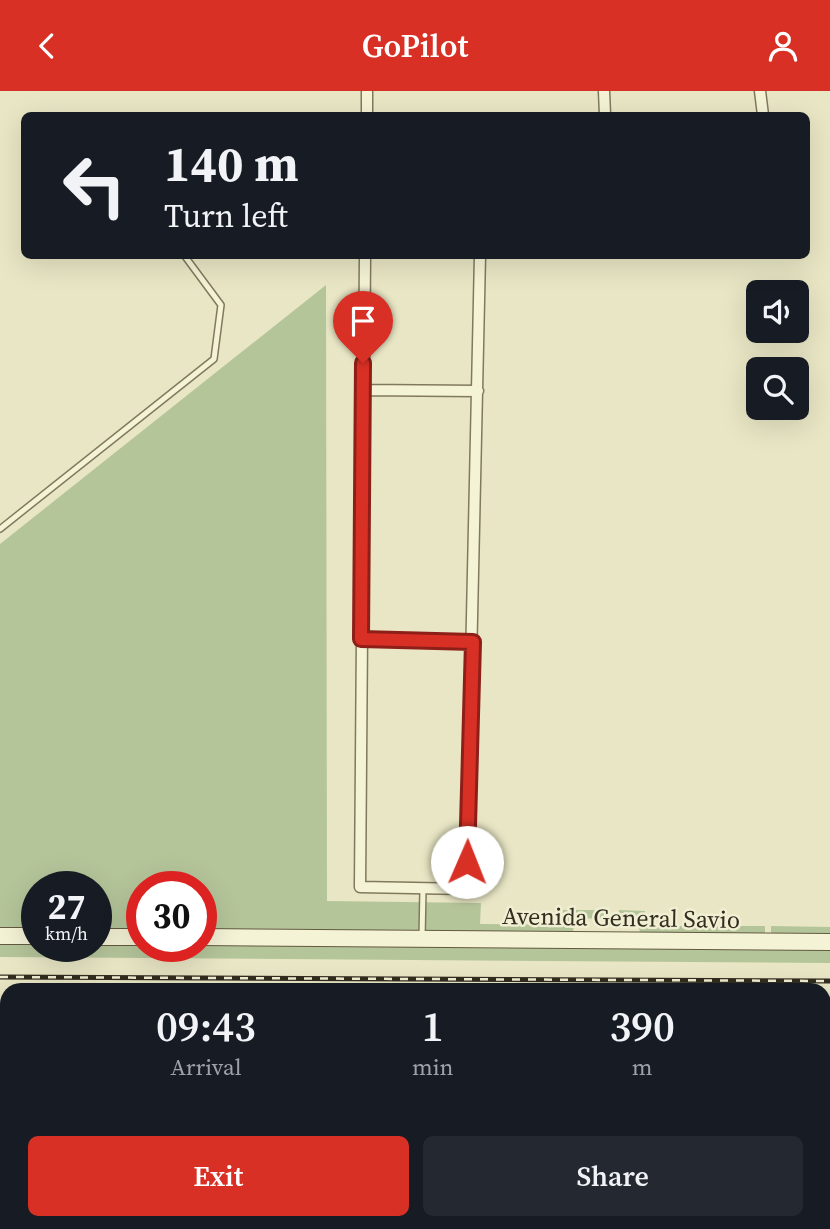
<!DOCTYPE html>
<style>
body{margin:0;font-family:"Source Serif 4",serif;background:#242831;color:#f1f3f6;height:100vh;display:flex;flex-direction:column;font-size:26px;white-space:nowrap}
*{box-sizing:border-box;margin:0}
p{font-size:23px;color:#9ea1a6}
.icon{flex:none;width:38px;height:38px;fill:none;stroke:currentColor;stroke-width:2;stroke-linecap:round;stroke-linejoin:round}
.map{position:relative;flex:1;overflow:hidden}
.drawer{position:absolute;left:0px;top:892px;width:831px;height:247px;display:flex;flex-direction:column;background:#171b24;border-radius:21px 21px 0 0;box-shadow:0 7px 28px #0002}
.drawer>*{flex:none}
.banner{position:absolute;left:21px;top:21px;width:789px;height:147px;border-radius:10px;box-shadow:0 7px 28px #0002;background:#171b24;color:#f1f3f6;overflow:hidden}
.controls{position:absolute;left:746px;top:189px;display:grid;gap:14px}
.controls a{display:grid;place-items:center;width:63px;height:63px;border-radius:10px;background:#171b24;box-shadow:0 7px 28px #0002;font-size:35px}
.speed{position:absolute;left:21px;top:780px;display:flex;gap:14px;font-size:35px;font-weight:700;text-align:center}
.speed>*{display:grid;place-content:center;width:91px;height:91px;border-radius:50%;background:#171b24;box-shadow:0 7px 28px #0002;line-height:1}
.speed small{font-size:18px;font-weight:400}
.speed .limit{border:10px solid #d22;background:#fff;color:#111}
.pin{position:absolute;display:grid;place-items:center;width:60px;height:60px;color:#fff;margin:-72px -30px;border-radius:50% 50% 50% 0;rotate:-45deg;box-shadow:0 0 7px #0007}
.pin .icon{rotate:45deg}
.me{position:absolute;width:77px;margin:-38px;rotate:1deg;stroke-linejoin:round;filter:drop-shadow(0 0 5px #0008)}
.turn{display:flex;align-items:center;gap:24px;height:147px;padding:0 28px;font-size:32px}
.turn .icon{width:91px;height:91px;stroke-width:2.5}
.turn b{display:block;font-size:49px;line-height:60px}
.eta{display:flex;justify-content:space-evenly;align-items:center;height:119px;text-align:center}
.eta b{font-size:42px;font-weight:600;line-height:49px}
.primary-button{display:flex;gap:14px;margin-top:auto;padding:14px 28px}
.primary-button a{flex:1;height:80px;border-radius:10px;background:#d93025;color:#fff;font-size:28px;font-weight:600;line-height:80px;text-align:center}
.primary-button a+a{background:#242831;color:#f1f3f6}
header{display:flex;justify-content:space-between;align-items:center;height:91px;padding:0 28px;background:#d93025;color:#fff;font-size:32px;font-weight:600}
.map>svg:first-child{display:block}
.green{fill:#b5c59a}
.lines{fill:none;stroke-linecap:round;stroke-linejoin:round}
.lane-casing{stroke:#81795d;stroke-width:8}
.street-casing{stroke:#81795d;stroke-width:13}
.secondary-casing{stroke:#635a40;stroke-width:18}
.lane{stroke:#f4f3d6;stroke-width:5}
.street{stroke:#f4f3d6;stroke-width:10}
.secondary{stroke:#f4f3d6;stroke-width:16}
.rail-casing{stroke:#332d1f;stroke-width:5}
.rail{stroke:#f1efd3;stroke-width:2.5;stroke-dasharray:8;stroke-linecap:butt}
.route-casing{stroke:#8d1f18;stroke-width:18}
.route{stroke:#d93025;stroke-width:12}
.labels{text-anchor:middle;stroke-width:5;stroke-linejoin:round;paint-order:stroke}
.street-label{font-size:24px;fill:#332d1f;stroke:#f1efd3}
</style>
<header><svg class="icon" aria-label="back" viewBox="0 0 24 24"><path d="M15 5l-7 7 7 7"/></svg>GoPilot<svg class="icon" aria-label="person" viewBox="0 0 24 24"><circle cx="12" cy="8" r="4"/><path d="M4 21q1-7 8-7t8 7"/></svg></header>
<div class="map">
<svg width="830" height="1138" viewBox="0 0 830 1138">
<rect width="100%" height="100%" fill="#e8e6c4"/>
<path class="green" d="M326,194l1,616 154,2 -1,21 82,1 1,-15h41v8l-30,1 -1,14 -372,-4v-42h-59v42l-46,-1v-41h-59v40h-37v-383z
M619,819l26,1v15h120v9l-124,-1 -7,-18h-15z
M771,835l59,1v8h-59z
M0,852h37v4h59v-4l46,1v3h59v-3l629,5v14l-830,-6z"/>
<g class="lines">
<defs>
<path id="lane" d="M0,438l214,-170 7,-54 -37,-50
M422,847l1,-49"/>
<path id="street" d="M604,0l1,24
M760,0l3,24
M367,24v-24
M365,164l-5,632 106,2 14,-634
M363,299l115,1
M361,548l112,3
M102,1132l4,6
M499,1132l4,6
M753,1132l2,6
M300,1138l7,-5
M466,1138l9,-6
M628,1138l9,-6"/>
<path id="secondary" d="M0,845h37
M96,846h46
M201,846l629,5
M824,1126h6
M55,1138l28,-6"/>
</defs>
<use href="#lane" class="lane-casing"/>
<use href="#street" class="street-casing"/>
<use href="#secondary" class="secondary-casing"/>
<use href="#lane" class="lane"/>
<use href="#street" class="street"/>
<use href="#secondary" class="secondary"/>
<defs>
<path id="rail" d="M0,886l830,4
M824,1047l6,-1
M824,1104h6
M0,1127l7,-3"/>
</defs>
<use href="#rail" class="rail-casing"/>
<use href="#rail" class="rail"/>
</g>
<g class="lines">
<defs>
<path id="route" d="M363,272l-2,276 112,3 -6,220"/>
</defs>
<use href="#route" class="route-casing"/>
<use href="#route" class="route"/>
</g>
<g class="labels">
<g class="street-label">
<text transform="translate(621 827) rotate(1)" y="8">Avenida General Savio</text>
</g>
</g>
</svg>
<div class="controls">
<a><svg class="icon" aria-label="sound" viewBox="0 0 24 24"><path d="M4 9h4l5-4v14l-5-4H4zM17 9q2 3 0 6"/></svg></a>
<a><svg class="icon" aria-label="search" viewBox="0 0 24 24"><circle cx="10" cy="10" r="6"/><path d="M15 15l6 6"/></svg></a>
</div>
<div class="speed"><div>27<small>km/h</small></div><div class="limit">30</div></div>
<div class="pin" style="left:363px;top:272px;background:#d93025"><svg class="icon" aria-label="arrive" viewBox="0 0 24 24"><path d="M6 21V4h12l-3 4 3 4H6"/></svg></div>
<svg class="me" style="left:467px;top:771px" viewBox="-20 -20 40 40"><circle r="19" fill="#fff"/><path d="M0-13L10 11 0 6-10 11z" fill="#d93025"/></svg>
<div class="banner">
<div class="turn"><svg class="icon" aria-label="left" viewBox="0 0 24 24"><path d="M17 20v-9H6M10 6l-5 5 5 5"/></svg><div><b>140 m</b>Turn left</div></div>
</div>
<section class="drawer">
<div class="eta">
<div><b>09:43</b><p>Arrival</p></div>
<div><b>1</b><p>min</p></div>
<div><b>390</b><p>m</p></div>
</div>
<div class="primary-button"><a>Exit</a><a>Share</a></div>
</section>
</div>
